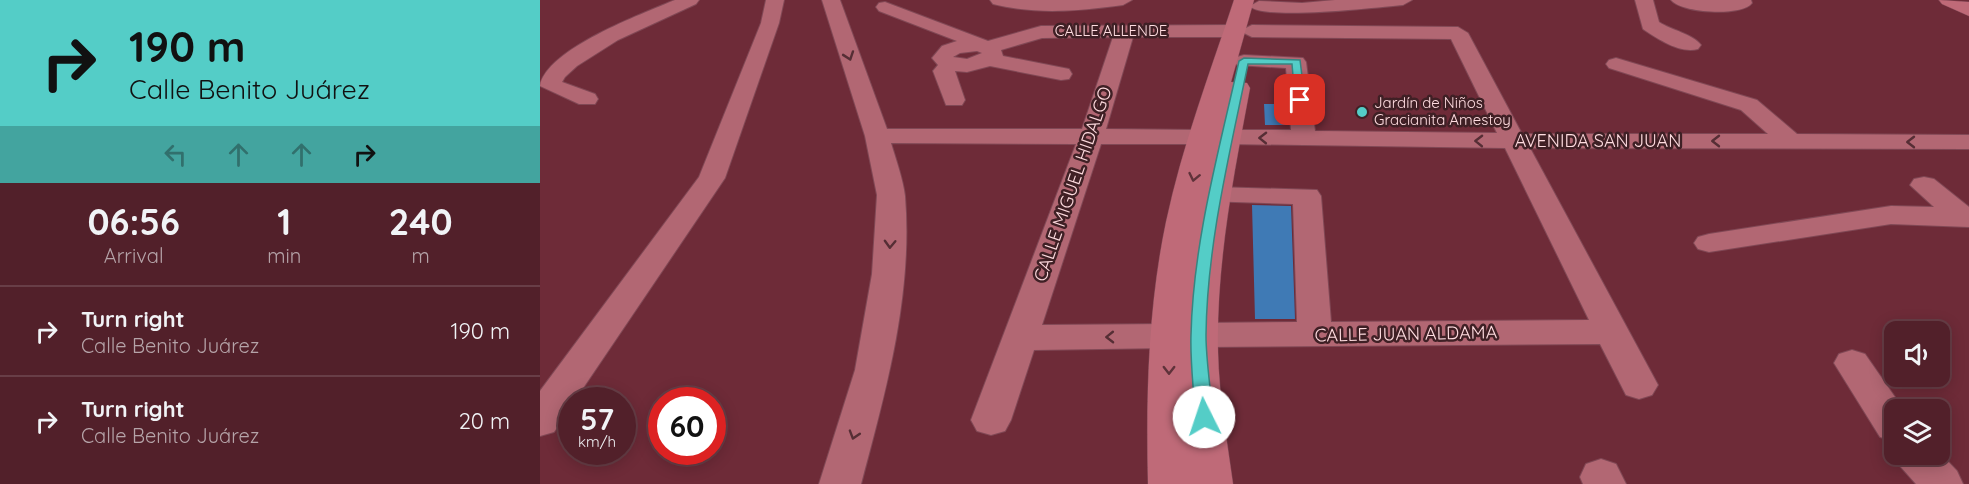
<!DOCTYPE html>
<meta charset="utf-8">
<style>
body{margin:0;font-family:Quicksand,sans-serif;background:#582832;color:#f1f3f6;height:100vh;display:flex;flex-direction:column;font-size:22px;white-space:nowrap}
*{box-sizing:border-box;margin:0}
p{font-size:20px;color:#b5a3a8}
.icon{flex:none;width:33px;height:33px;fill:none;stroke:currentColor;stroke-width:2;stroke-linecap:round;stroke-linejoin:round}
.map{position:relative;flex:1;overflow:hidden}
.details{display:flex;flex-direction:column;background:#52202a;width:540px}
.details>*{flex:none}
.hud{background:#54cdc7;color:#111;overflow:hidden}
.tools{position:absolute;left:1344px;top:321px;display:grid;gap:12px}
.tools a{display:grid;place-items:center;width:66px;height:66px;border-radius:12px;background:#52202a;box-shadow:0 3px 15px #0003,0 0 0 2px #683e47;font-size:30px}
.speed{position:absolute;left:18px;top:387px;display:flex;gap:12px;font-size:30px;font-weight:700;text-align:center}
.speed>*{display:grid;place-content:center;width:78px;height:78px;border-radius:50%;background:#52202a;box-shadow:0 3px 15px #0003,0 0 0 2px #683e47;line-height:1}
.speed small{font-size:15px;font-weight:400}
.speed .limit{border:9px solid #d22;background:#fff;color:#111}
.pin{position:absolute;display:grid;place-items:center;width:51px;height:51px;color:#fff;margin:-26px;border-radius:12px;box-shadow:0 3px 9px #0006}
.me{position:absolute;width:66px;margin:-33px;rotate:356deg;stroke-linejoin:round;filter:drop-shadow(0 0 4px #0008)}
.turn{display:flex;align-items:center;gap:21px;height:126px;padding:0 30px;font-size:27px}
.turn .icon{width:78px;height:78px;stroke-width:2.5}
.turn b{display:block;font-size:42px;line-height:51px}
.lanes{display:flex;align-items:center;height:57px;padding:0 30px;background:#0003;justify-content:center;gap:30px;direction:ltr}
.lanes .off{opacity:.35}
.eta{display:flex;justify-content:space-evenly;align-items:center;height:102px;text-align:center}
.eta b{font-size:36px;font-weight:800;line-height:42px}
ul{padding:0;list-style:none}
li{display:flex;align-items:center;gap:18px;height:90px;padding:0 30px;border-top:2px solid #683e47}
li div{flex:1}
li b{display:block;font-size:22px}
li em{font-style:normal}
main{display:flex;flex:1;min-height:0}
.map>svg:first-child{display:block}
.building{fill:#3f7ab5}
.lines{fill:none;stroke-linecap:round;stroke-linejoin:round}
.minor-casing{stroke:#804855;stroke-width:2}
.major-casing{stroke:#804855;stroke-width:1}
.minor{fill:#b26773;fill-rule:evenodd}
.major{fill:#bf6a78;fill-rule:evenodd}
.oneway{stroke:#562e35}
.oneway2{stroke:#5f323a}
.route{fill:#54cdc7;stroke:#378581;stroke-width:1.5}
.poi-dot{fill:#54cdc7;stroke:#3f2025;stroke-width:2}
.labels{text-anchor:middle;stroke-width:5;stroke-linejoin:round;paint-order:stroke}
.far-street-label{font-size:15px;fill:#ffdce0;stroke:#3f2025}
.far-poi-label{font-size:15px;fill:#ffdce0;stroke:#3f2025;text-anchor:start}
.street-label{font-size:18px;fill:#ffdce0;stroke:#3f2025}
</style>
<main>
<section class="details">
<div class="hud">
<div class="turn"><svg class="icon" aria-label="right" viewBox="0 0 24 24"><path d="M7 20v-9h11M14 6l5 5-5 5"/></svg><div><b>190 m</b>Calle Benito Juárez</div></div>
<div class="lanes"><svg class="icon off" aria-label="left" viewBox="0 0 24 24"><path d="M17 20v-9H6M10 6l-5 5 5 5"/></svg><svg class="icon off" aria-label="ahead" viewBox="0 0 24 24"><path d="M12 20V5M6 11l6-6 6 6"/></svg><svg class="icon off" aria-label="ahead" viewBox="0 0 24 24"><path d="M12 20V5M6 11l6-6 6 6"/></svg><svg class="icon" aria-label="right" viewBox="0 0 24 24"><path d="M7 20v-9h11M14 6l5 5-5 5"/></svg></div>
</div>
<div class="eta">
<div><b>06:56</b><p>Arrival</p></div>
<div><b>1</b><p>min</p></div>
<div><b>240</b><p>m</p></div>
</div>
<ul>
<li><svg class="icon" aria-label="right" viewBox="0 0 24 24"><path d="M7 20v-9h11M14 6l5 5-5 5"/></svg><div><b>Turn right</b><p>Calle Benito Juárez</p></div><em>190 m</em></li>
<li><svg class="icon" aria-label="right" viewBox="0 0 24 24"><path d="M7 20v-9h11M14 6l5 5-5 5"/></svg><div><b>Turn right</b><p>Calle Benito Juárez</p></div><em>20 m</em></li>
</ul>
</section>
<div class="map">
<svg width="1429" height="484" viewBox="0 0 1429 484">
<rect width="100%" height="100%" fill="#6e2b38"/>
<path class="building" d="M724,104h22l2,21h-23z
M712,205l39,1 4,113h-40z"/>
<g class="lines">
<defs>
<path id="minor" d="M135,0h24l-3,4 -78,36 -41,26 -12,11 -3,5 33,12 3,5 -3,5h-16l-39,-18c6,-37 102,-72 135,-86z
M226,0h18l-5,23 -54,155 -150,222h-3v6l-18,26 -14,4v-45l159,-214 62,-154z
M282,0h18l47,129h195l31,-92 -71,1 -41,12 2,6 66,13 3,5 -3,5 -8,1 -71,-14 -23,6 -12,-1 10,29 -3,5h-16l-13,-34 5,-6 -6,-7 10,-12 15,-5 -78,-30 -3,-4 3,-4 6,-1 103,39 53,-15 194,-1 9,4 8,-4 206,2 10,6 54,101h246l-27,-24 -132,-42 -3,-4 3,-4 7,-2 141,42 40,34 172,1v14l-439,-1 128,237 -6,10 -13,4 -13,-4 -26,-51 -401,3 -12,-3 -3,-4 -3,5 -12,3 -135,2 -23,70 -6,11 -14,4 -14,-4 -6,-11 105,-276 -185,-1c5,17 12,36 14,53 8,98 -19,195 -44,288h-42l36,-114 17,-96 5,-79 -12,-59zM704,33l8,4 199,2 46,94 -182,-2 -9,-69 -3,-4 -59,-3 -7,2 -3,4 3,4 49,3 5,62h-64l-9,2 -3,5 3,5 9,2 278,4 84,172 -258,2 -10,-126 -4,-6 -102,-3 -10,2 -4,6 4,6 88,3 4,118 -98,1 -12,3 -3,5 -3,-4 -12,-3 -127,1 59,-181h101l9,-2 3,-5 -3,-5 -9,-2 -96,-1 27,-92h102zM437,51l5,2 -15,6 -14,-2 7,-4z
M450,0h142l-9,5c-45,6 -86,10 -130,-1z
M795,0h77l-9,5c-23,2 -142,16 -153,1l9,-5 43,2z
M1095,0h18l6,22c12,8 34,12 42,23l-3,4c-18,5 -40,-10 -55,-20z
M1131,0h80l1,3c-10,14 -71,10 -81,-3z
M1384,177l10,2 35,28v20l-78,-3 -182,28 -11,-3 -4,-6 4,-6 11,-3 182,-28 43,1 -24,-22 4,-6z
M1312,350l13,4 39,56h-10v31l-14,-4 -46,-74 5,-9z
M1354,452v2l46,-1 17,18 6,13h-47l-16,-18 -6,-12z
M1061,459l15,5 10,20h-43l-3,-7 6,-13z"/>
<path id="major" d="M694,0h20l-23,82 16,1 3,5c-16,86 -34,175 -32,264 1,44 9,88 15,132h-85c-2,-88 0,-176 18,-262 16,-76 44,-149 68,-222z
M1399,0l30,2v14l-27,-12z"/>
</defs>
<use href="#minor" class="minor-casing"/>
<use href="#major" class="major-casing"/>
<use href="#minor" class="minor"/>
<use href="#major" class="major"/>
</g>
<defs><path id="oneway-chevron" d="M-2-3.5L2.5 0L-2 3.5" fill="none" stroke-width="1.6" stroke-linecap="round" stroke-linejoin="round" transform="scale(1.5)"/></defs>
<g class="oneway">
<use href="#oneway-chevron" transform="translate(309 56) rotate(71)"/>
<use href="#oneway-chevron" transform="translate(723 138) rotate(-179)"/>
<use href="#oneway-chevron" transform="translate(939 141) rotate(-179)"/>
<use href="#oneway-chevron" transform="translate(1176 141) rotate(180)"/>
<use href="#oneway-chevron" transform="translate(1371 142) rotate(-180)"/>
<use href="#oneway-chevron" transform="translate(350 244) rotate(92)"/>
<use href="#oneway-chevron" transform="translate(570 337) rotate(179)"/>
<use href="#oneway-chevron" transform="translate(314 435) rotate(107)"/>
</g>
<g class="oneway2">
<use href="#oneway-chevron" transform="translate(654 177) rotate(102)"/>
<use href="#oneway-chevron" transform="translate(629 370) rotate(90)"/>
</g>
<path class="route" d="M704,58l56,2 5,40 -5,3 -5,-3 -3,-36h-44c-18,88 -41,180 -42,271 0,27 5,55 7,82l-3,5h-12l-3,-5c-1,-27 -5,-55 -4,-82 2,-92 28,-185 48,-274z"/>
<circle class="poi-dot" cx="822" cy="112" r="6"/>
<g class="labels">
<g class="far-street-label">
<text x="571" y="36">CALLE ALLENDE</text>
</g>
<g class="far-poi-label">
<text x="834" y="108">Jardín de Niños<tspan x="834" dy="17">Gracianita Amestoy</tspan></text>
</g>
<g class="street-label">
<text x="1058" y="147">AVENIDA SAN JUAN</text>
<text transform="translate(533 184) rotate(-71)" y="6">CALLE MIGUEL HIDALGO</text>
<text transform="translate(866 334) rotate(-1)" y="6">CALLE JUAN ALDAMA</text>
</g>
</g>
</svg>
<div class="tools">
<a><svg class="icon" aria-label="sound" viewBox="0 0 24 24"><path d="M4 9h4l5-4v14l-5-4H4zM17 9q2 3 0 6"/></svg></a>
<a><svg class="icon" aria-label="layers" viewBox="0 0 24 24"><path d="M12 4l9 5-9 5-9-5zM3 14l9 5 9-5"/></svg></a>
</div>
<div class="speed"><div>57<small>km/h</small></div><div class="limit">60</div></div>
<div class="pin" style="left:760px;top:100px;background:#d93025"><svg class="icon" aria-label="arrive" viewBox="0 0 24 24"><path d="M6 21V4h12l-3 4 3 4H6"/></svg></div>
<svg class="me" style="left:664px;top:417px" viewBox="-20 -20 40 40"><circle r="19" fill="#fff"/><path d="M0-13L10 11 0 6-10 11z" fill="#54cdc7"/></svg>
</div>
</main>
